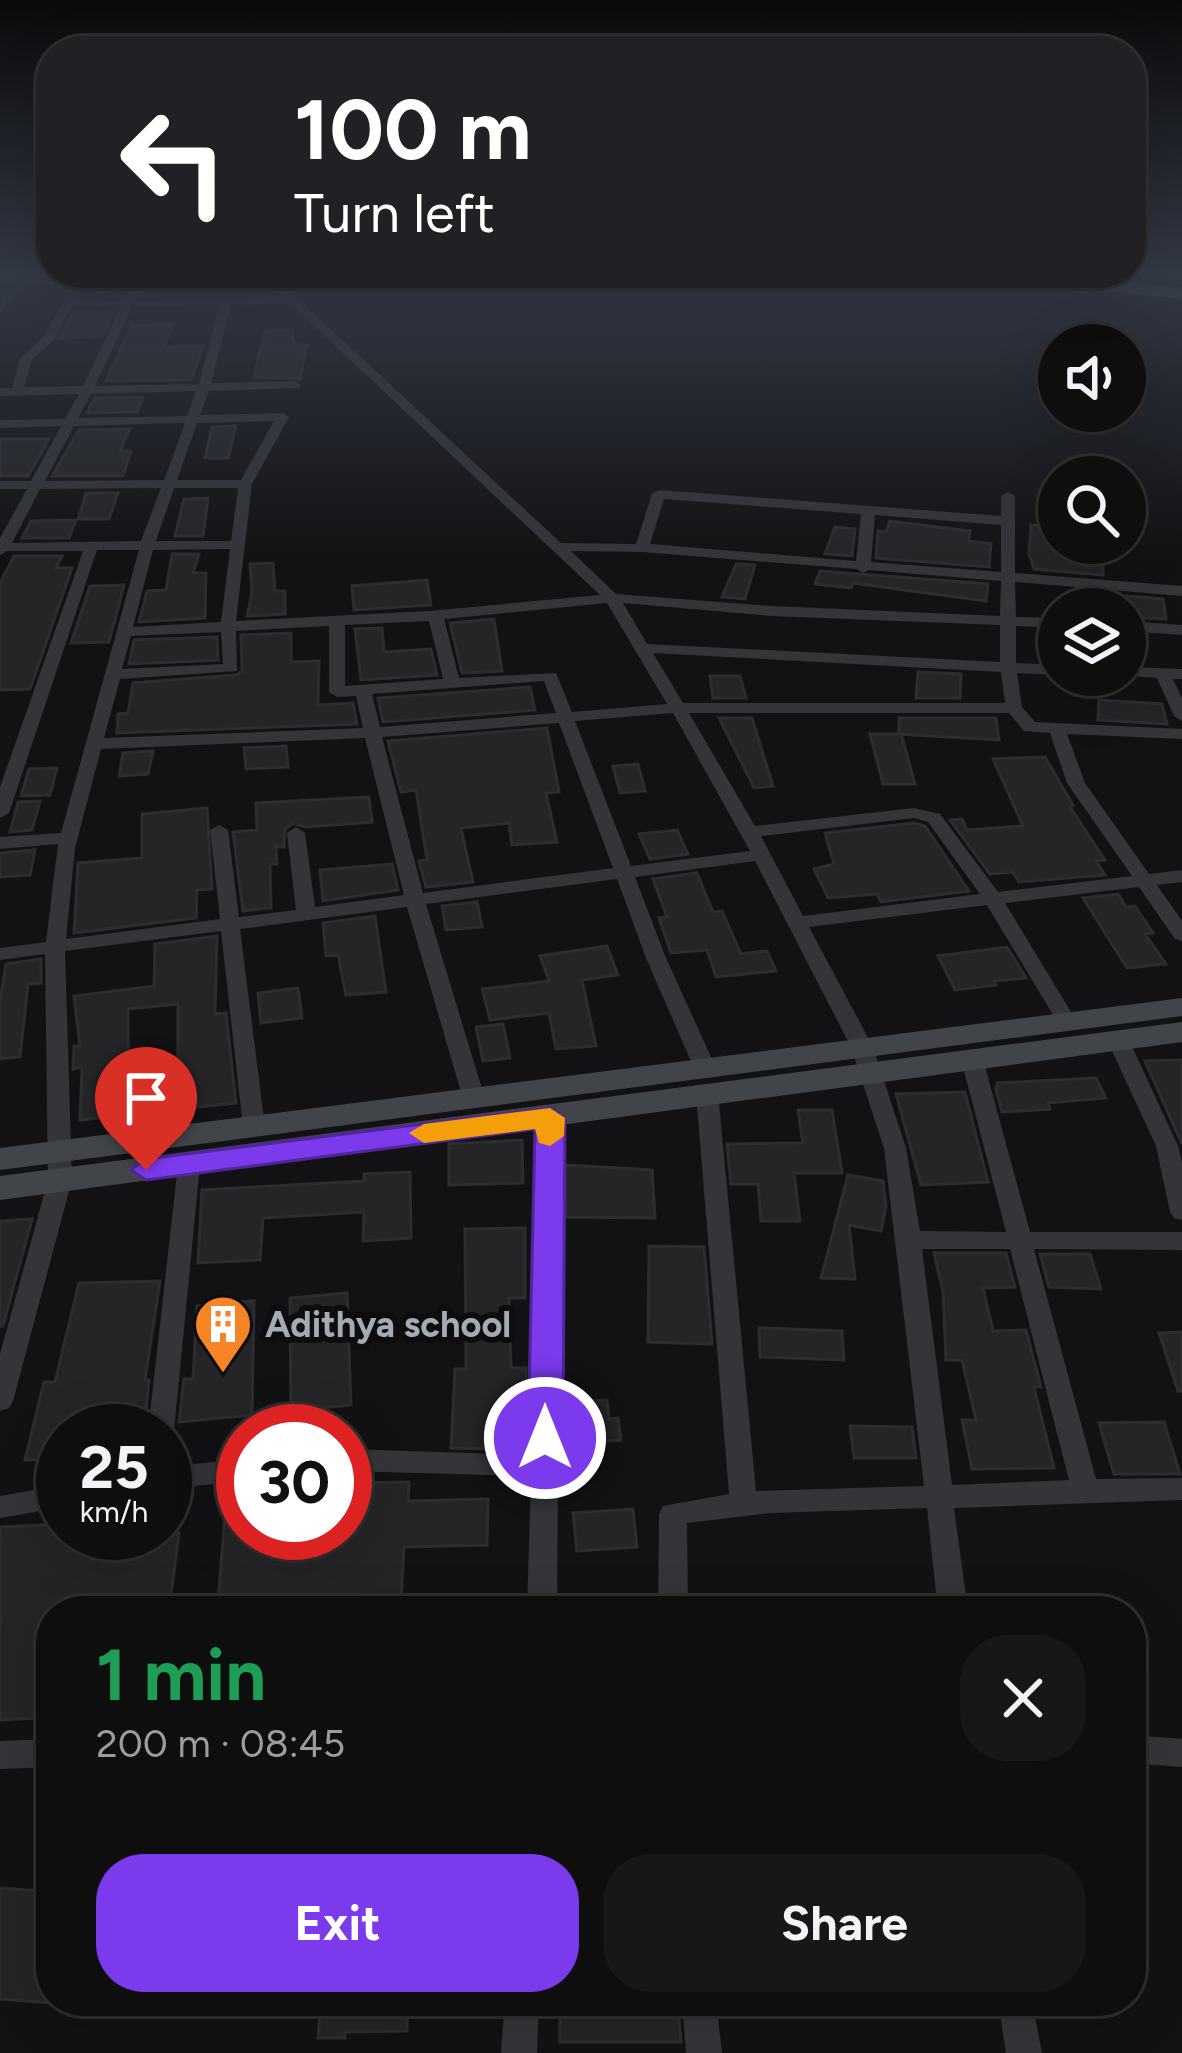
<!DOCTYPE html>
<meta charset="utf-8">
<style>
body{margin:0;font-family:Figtree,sans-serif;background:#171718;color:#f1f3f6;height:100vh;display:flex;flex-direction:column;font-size:45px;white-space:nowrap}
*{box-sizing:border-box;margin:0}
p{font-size:39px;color:#9b9c9e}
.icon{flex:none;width:66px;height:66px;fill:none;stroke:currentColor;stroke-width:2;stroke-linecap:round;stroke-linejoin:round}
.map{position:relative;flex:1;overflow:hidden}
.side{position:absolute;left:36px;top:1596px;width:1110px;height:420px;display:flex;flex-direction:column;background:#0e0e0f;border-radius:48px;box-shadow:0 12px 48px #0002,0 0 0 3px #2e2e2f}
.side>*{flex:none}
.top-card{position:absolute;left:36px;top:36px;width:1110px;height:252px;border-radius:48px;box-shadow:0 12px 48px #0002,0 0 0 3px #2e2e2f;background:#202124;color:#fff;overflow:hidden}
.buttons{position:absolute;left:1038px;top:324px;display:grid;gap:24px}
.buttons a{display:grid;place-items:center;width:108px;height:108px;border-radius:50%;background:#0e0e0f;box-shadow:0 12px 48px #0002,0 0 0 3px #2e2e2f;font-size:60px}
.speed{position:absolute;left:36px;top:1404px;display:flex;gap:24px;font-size:60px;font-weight:700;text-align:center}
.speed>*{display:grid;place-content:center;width:156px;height:156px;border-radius:50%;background:#0e0e0f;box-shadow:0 12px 48px #0002,0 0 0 3px #2e2e2f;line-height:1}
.speed small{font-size:30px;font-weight:400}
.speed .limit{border:18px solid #d22;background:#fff;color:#111}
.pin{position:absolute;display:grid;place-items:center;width:102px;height:102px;color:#fff;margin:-123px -51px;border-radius:50% 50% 50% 0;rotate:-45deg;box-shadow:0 0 12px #0007}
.pin .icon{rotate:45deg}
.me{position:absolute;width:132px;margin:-66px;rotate:0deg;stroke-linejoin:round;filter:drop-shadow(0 0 9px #0008)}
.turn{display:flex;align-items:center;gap:42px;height:252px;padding:0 60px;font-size:54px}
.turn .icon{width:156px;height:156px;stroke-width:2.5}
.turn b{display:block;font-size:84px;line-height:102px}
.round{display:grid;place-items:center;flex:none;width:126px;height:126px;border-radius:48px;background:#171718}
.head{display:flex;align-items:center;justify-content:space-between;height:204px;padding:0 60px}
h1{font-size:72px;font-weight:700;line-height:90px;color:#1e9e55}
.primary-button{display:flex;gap:24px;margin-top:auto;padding:24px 60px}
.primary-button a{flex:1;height:138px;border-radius:48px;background:#7c3aed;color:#fff;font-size:48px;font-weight:700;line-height:138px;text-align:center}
.primary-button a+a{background:#171718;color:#f1f3f6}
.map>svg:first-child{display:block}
.building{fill:#252528;stroke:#2c2d30;stroke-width:3;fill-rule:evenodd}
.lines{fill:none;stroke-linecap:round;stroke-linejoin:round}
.street{fill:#333539;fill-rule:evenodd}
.secondary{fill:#414449;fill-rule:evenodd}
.highway{fill:#5f646a;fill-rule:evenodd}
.route{fill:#7c3aed;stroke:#51269a;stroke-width:3}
.slow{fill:#f59e0b}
.labels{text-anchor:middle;stroke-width:12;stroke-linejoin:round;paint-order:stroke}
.poi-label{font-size:36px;font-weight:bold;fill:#a3acb5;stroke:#0d0d0e;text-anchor:start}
</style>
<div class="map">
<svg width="1182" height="2053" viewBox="0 0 1182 2053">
<rect width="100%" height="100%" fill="#121214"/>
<path class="building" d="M114,311l-13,26 -41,1 14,-26z
M172,324l-8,23 39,-1 -12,34 -85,1 26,-56z
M292,330l3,15h12l-7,34 -46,-2 11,-46z
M143,397l-6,15 -50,1 7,-15z
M236,426l-8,32h-23l7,-31z
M130,429l-10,22h11l-8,25h-71l27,-46z
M0,439h49l-21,37h-28z
M86,493h32l-9,26h-31z
M208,498l-5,38h-28l9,-37z
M76,520l-7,18h-47l9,-17z
M890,521l80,10 -1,10 22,3 -2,23 -113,-9 2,-27 8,1z
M1031,525l28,3 3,29 41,4v14l-69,-6 -5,-15z
M835,527l20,2 -3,27 -27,-2z
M172,554h27l-6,19h13l-1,45 -66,4 8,-31 19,-1z
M14,556h48l-6,12h16l-42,121 -30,1v-107z
M273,563l2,28h10v23l-38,2 5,-23 -2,-29z
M736,564l19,1 -10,34 -23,-2z
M820,571l168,13 -2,17 -133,-18 -2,5 -36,-4z
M427,580l4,25 -77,5 -2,-24z
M124,585l-15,57 -38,1 19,-57z
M1125,596l38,3 3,20 -41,-2z
M494,619l8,52 -40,2 -12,-50z
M382,628l2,24 47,-3 6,26 -76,5 -6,-51z
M291,633v29l28,-1 -1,44 35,-2 4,21 -240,9 1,-19 10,-1 5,-30 104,-8 5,-4 -1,-36z
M217,637l1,23 -89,4 5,-24z
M918,672l43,2 -1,24h-44z
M710,676h30l6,22h-33z
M530,687l5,23 -152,12 -5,-24z
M1099,700l63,4 5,20 -69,-4z
M719,718h33l21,68 -19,2z
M899,718h97l3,22 -100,-6z
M547,728l12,64 -13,1 11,49 -45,3 -3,-22 -48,5 12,54 -47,5 -7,-26 8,-1 -11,-70 -15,2 -13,-51z
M870,734h31l14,50h-32z
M286,746l2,21 -42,2 -2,-21z
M153,751l-5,23 -29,2 4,-23z
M1045,757l28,48 -3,2 35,53 -9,1 9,14 -86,7 -6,-10 -23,2 -40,-54 12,-1 5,11 56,-4 -30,-67z
M638,764l7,27 -25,2 -7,-27z
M57,768l-7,27 -29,1 8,-27z
M369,797l3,25 -67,5 -12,-4 -8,6 -1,18h-8l1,17h-7l1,44 -28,3 -10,-79 24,-2 -1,-27z
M40,801l-8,29 -22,2 8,-30z
M207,808l5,81 -15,1 -1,28 -122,15 4,-70 64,-5v-44z
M914,823l11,3 44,65 -88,11 -4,-8 -49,4 -14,-29 20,-5 -9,-31z
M677,830l11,24 -38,5 -11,-25z
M35,850l-5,25 -30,2v-24z
M392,864l6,26 -75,11 -3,-31z
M697,873l16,39 9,-1 19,43 26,-3 9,20 -60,6 -9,-27 -36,3 -12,-35 8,-1 -14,-38z
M1118,894l8,13 9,-1 18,27 -8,1 21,30 -39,4 -44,-70z
M477,902l5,25 -36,3 -4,-24z
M375,916l11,76 -40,3 -8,-40 -12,1 -3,-33z
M217,936l-2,78 11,-1 10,90 -156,17 2,-53 -9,2 1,-23h6l-6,-50 80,-10 1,-42zM178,1004v65l-50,5v-65z
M607,946l11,29 -36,5 14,66 -40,3 -7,-36 -59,7 -8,-31 67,-8 -9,-25z
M1007,947l19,31 -32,3 2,4 -41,5 -17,-34z
M41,959v24l-13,1 -8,73 -20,2v-59l6,-36z
M298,988l4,30 -41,5 -3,-30z
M503,1024l7,34 -27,3 -7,-34z
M1182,1060v84l-37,-83z
M1096,1078l10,20 -58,5 2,6 -48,3 -6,-22 1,-7z
M965,1092l23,90 -67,3 -25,-91z
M798,1110h34l10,63h-48l6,48h-39l-3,-37h-27l-4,-40 76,-1z
M522,1140l1,43 -74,2v-41z
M565,1165l87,5 3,48 -90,-1z
M410,1172l1,66 -48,3 1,-29 -101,6 -3,42 -62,3 4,-73 162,-9v-7z
M848,1175l35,6 3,25 -5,25 -32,-6 6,54 -34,-1z
M32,1219l-29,107h-3v-105z
M525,1228v70h-16l2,70h15v82l-75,-2 4,-79h11l-1,-140z
M649,1246l55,1 8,97 -64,-2z
M934,1253h72l9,34 -32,1 10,43 33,-1 15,57h-7l20,81 -82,1 -10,-49h14l-14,-60h-16l-3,-68z
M1040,1254h50l11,35 -52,-2z
M160,1281l-15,99h4l-5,51h-81v28l-38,1 19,-78h11l24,-99z
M347,1293l4,112 -60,6 -1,-113z
M254,1301l-2,114 -73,7 5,-43h9l4,-73z
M759,1328l83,3 2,29 -84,-3z
M1182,1332v59h-4l-19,-58z
M607,1400l2,19 9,-1 3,22 -54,4 -2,-23h12l-2,-19z
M1164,1422l16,52h-66l-15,-51z
M850,1426l62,1 4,31h-62z
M409,1482l-1,19 80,-2 -1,46 -83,2 -3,53 -89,-2 -94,6 9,-117h16v46h102v-50z
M633,1509l4,38 -60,4 -4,-38z
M63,1524v9h116l-10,78h-118v106l-51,3v-193z
M0,1888l51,4v111l-51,-4z
M321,2001h87l-1,30 -62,1v6h-27z
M560,2006h118l3,36h-121z"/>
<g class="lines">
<path class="street" d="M81,273h122l-5,3 -53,1 -10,24 148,-4 -24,-24h11l291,270 75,1 16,-50 7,-4 342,26v-20l7,-4 7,4v77l167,13v10l-167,-14 1,35 43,1v10l-43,-2v37l43,2v10l-42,-2 5,34 13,15 147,7v10l-115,-5 18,49 64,91 33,-4v12l-25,3 25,36v20l-7,-2 -36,-52 -134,16 71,117 -10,7 -10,-7 -69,-115 -178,22 64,120 33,101 14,83 86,1 -45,-173 11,-7 11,7 47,173h152v18l-148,-1 62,230 86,-1v22l-228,8 14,103h-30l-11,-103 -157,5 -83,10 1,88h-30l1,-97 4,-8 66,-12 -33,-401 3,-5h16l3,5 38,398 168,-5 -40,-338 -33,-101 -96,-186 -120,16 31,81 50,110 -11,7 -11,-7 -48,-110 -29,-79 -191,25 59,195 -11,7 -11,-7 -56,-192 -167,22 25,198 -11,8 -11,-8 -22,-196 -156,20 7,229 -59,221 -4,7 -9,3v-57l48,-174 -3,-226 -45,6v-12l46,-6 12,-98 -58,5v-12l61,-4 78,-283h-42l-88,263 -9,5v-31l83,-236h-76l-7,4v-17l27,-49h-27v-8h31l30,-55 -61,2v-8l65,-1 14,-25 -79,2v-8h12l8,-29 26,-25 26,-49h-48l-24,27v-10l13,-17h-13v-6h76zM89,277h45l-10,24 -49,-1zM290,303l310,292 -171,16 -193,10 16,-137 37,-67 -6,-4 -83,2 9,-24 90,-3 2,-3 -6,-4 -84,2 20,-78zM220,305l-21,79 -104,2 37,-79zM72,306l49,1 -38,79 -59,1 8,-27 23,-22zM196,391l-9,25 -109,2 13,-24zM274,421l-33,59h-64l20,-57zM185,423l-21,57 -119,1 29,-55zM161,488l-20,53 -129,2 28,-54zM174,488h64l-7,53h-75zM664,499l197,15 -5,47 -206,-17zM875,515l126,10v47l-130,-10zM230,549l-9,73 -88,5 20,-77zM571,551l71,1 214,17 7,4 6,-3 132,11 -1,35 -228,-10 -156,-12zM607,603l60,101 -95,8 -16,-39 -97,5 -15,-59zM623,603l149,13 228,9v37l-353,-18zM429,621l14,58 -98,7v-61zM329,626v66l8,5 19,-1 7,32 -259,10 16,-59 117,-8 -1,-40zM221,632l2,32 -101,5 9,-33zM653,653l348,19 4,31h-322zM544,681l12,32 -176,14 -8,-33zM673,713l77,138 -119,15 -56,-145zM689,713h320l15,18 26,2 17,50 65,93 -134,16 -58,-78 -26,-6 -159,18zM559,723l54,145 -190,25 -41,-156zM365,738l39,157 -89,12 -10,-74 -9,-6 -9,6 9,77 -57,7 -11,-87 -9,-5 -9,5 10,89 -154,20 9,-91 26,-99zM914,818l14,4 52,72 -177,22 -42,-80zM922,1249h88l59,231 -117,5z
M1125,621l57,4v10l-57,-4z
M1125,667l57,2v10h-9l9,19v23l-8,-5 -17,-38 -38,-3h6z
M1118,1033l11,7 49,106 4,16v58l-8,-2 -4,-6 -14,-66 -49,-106z
M550,1110l11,7 -4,494h-30l4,-135 -186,-5v-22l186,6 8,-338z
M189,1157l8,2 3,6 -26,266 -9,9v-9h-17l30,-266 3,-6z
M243,1459v22l-78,8v-22z
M63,1485v22l-63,11v-22z
M1131,1735l51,4v28l-51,-4z
M51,1739v28l-51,2v-28z
M505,2001h34l-2,52h-36z
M682,2001h34l6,52h-36z
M998,2001h34l10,52h-36z"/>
<path class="secondary" d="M1182,998v18l-1182,154v-22z
M1182,1022v20l-1182,158v-24z"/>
<path class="highway" d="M963,273h67l152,14v12l-210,-21z"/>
</g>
<linearGradient id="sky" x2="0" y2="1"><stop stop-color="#0a0a0b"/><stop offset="0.49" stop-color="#333945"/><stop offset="1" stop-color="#333945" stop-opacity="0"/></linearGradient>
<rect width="1182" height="560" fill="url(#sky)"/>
<path class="route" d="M550,1108l15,10 -2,320 -5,9 -13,4 -12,-4 -5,-9 7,-309 -389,51 -15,-10 15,-11z"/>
<path class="slow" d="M550,1108l15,10 -1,18 -14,10 -11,-3 -4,-14 -111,14 -15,-10 15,-9z"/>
<defs>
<symbol id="building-pin" viewBox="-11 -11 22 30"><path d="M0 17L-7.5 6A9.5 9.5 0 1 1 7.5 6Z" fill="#f78526" stroke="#0d0d0e"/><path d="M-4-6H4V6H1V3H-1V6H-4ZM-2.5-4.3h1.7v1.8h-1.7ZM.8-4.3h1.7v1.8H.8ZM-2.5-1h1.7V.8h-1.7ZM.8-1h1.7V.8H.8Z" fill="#fff"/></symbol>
</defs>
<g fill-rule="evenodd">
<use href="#building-pin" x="190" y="1291" width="66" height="90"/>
</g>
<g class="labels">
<g class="poi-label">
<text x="265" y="1337">Adithya school</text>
</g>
</g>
</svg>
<div class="buttons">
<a><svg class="icon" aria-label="sound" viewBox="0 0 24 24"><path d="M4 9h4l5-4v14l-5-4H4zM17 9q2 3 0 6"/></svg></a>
<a><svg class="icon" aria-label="search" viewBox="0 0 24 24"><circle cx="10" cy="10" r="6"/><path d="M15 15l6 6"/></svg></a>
<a><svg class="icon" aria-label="layers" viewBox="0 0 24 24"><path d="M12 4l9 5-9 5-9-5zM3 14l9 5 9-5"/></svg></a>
</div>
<div class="speed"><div>25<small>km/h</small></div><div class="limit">30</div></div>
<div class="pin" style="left:146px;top:1170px;background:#d93025"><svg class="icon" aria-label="arrive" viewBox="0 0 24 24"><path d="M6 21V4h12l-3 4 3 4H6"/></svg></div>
<svg class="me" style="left:545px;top:1438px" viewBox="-20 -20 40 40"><circle r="17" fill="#7c3aed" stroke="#fff" stroke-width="3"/><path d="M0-11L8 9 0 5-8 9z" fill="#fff"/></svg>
<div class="top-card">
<div class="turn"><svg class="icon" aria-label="left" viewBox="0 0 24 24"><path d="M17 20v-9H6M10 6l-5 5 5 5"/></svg><div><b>100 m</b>Turn left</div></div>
</div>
<section class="side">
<div class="head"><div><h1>1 min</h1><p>200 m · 08:45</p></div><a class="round"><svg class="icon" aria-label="close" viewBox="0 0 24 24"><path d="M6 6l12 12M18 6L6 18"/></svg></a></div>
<div class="primary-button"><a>Exit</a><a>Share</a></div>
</section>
</div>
